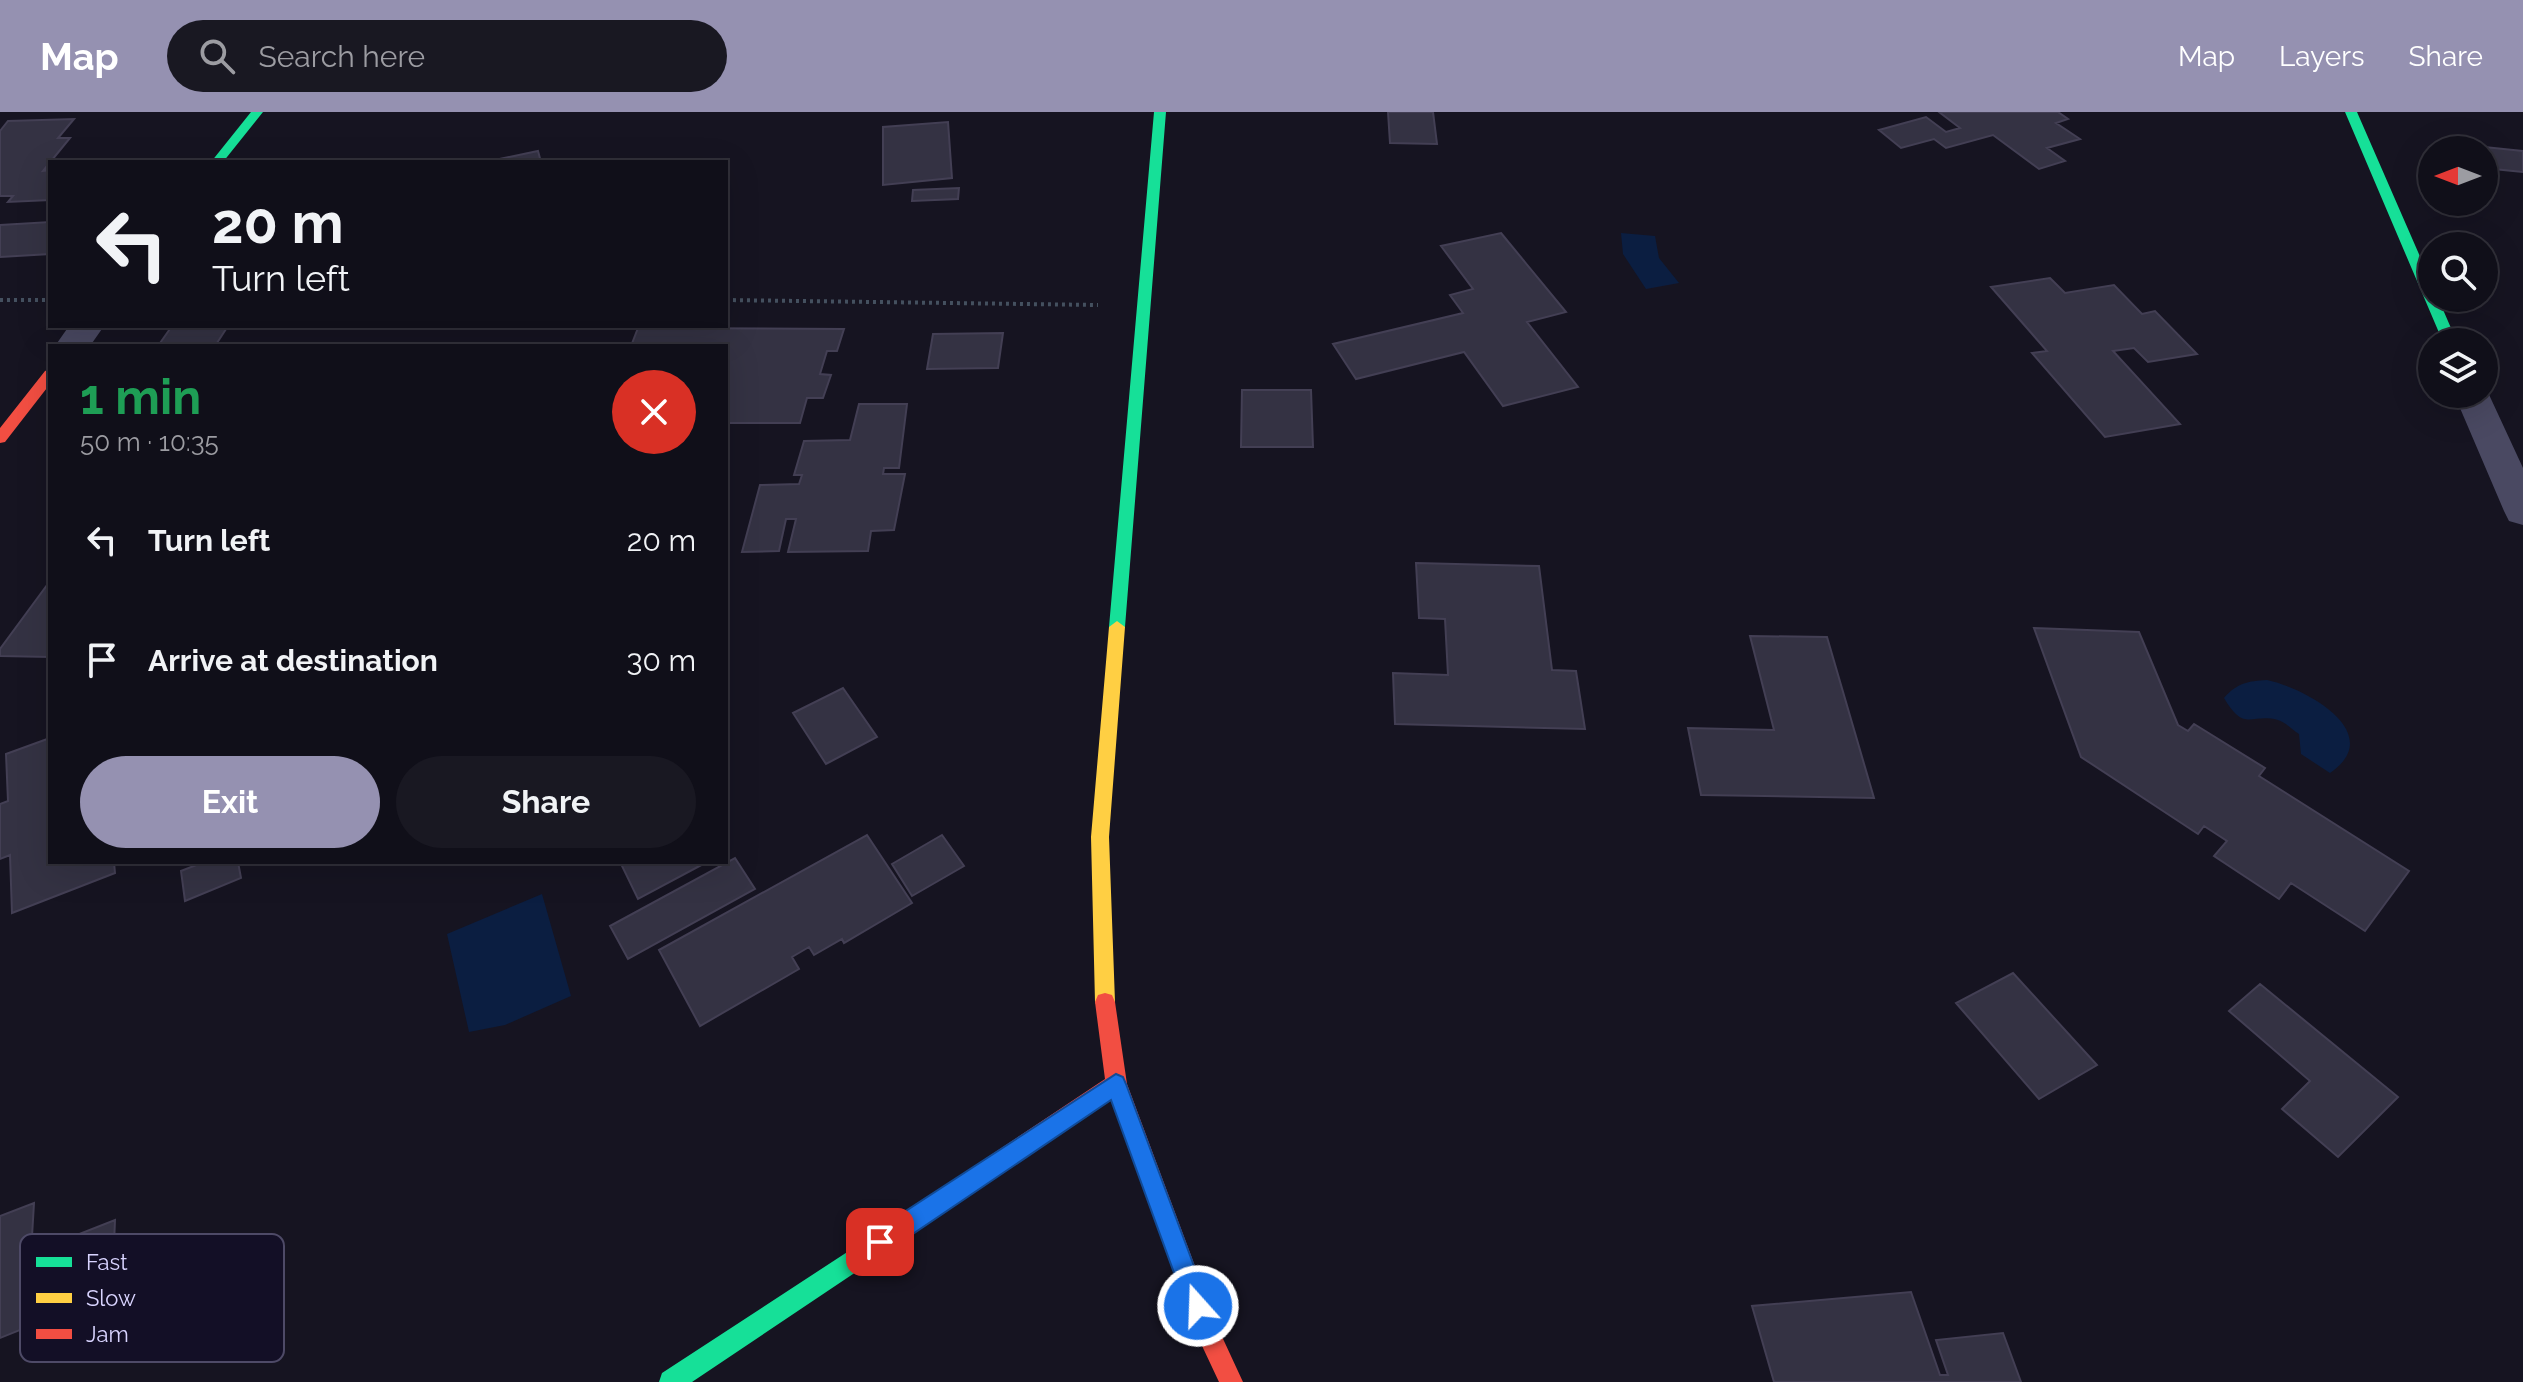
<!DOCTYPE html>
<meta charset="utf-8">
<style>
body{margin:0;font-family:Raleway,sans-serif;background:#191822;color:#f1f3f6;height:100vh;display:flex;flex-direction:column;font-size:30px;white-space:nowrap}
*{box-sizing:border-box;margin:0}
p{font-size:26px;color:#9c9ca2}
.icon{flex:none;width:44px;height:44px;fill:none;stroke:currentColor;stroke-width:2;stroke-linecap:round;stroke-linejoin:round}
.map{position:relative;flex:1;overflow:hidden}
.drawer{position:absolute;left:48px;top:232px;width:680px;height:520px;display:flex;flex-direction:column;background:#100f19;border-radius:0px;box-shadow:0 8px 32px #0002,0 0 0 2px #302f38}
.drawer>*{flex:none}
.banner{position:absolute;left:48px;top:48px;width:680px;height:168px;border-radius:0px;box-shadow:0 8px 32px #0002,0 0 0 2px #302f38;background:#100f19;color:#f1f3f6;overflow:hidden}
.needle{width:52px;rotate:270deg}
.controls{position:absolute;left:2418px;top:24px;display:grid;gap:16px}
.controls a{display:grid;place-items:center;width:80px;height:80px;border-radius:50%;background:#100f19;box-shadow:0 8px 32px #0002,0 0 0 2px #302f38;font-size:40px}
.pin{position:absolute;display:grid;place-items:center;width:68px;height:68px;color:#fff;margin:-34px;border-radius:16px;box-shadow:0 4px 12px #0006}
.me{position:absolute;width:88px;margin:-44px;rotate:340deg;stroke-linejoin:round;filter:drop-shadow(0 0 6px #0008)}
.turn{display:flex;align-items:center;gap:28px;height:168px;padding:0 32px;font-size:36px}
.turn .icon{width:104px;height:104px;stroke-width:2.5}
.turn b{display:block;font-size:56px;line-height:68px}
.round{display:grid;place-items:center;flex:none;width:84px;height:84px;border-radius:42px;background:#191822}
.summary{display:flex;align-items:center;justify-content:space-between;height:136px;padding:0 32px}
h1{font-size:48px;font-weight:700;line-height:60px;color:#1e9e55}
.cta{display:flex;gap:16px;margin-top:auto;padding:16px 32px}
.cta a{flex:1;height:92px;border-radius:48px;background:#9591b1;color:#fff;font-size:32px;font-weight:700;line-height:92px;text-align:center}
.cta a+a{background:#191822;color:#f1f3f6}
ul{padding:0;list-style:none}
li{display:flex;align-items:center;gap:24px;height:120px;padding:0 32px}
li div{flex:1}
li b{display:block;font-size:30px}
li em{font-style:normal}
header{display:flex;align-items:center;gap:48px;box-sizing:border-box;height:112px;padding:0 40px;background:#9591b1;color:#fff}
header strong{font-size:38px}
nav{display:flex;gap:44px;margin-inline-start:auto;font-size:28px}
.search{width:560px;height:72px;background:#191822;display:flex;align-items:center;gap:20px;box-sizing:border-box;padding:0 28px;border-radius:44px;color:#9c9ca2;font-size:30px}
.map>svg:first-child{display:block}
.water{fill:#0b1e41}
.building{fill:#343243;stroke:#433f54;stroke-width:2}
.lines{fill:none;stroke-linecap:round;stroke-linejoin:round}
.path{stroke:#44505f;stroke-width:4;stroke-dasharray:3 4;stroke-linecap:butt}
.street{fill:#4a4962;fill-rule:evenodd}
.fast{fill:#16e098;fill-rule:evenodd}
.slow{fill:#ffcf43;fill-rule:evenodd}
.jam{fill:#f24e42;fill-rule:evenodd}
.route{fill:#1a73e8;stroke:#114b97;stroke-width:2}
.key{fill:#130f26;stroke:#4e4a67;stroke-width:2}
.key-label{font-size:22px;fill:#d9d4ff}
</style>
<header>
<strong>Map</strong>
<div class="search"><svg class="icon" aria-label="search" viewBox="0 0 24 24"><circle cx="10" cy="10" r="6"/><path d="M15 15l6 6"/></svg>Search here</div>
<nav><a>Map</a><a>Layers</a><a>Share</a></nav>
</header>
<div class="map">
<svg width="2523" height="1270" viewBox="0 0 2523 1270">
<rect width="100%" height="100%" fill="#161421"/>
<path class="water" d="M1621,121l34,3 4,22 20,25 -33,6 -23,-35z
M2267,568c38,8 121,53 63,93l-29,-19 -2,-20c-6,-4 -14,-12 -21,-14 -28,-7 -33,13 -54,-22 13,-15 24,-17 43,-18z
M542,782l29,102 -66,29 -36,7 -22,-98z"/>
<path class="building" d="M1388,0h45l4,32 -47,-1z
M1939,0h119l10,7 -12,4 24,16 -33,9 18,13 -26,8 -46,-34 -47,13 -12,-9 -33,9 -22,-18 47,-13 20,15 14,-4z
M74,7l-16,19h12l-27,33 7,-1v30l-42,2 5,-6h-13v-65l8,-10z
M948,10l4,56 -69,7v-58z
M2465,33l58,6v21l-39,-4v-18h-16z
M538,39l3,11h-56z
M959,76l-1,11 -46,2 1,-11z
M50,110v32l-50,3v-32z
M1501,121l65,79 -39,10 51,65 -75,19 -39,-54 -108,27 -23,-35 130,-31 -13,-18 23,-6 -32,-43z
M2050,166l15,15 49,-8 28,29 13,-3 42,43 -49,8 -14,-14 -21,3 67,73 -75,13 -73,-84 15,-2 -56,-64z
M172,214h56l-13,20h-57z
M638,216l206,1 -7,22h-10l-7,23 11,1 -8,23h-16l-7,25h-74v-77h-95z
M1003,221l-5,35 -71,1 6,-35z
M1242,278h69l2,57h-72z
M859,292h48l-8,64h-15l-1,6h22l-11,56 -23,1 -3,20 -80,1 8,-33h-10l-7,32 -37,1 18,-67 39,-1 3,-9h-8l10,-34 46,-1z
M1416,451l123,3 13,104 24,1 9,58 -190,-5 -2,-51 55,2 -3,-56 -26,-1z
M50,469v76l-50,-1v-7z
M2034,516l105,4 39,93 10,6 6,-7 71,44 -6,8 150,95 -44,60 -74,-48 -12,16 -65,-43 13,-15 -23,-15 -6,8 -117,-77z
M1750,524l77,1 47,161 -173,-3 -13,-67 86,2z
M843,576l34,49 -51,27 -33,-51z
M50,626v124h64l1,11 -103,40 -2,-58 -10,4v-55l8,-3 -2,-47z
M867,723l45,68 -68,40 -2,-4 -28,16 -5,-8 -17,10 7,12 -99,57 -41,-76z
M942,723l22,31 -52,30 -20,-32z
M735,746l20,31 -127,70 -18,-33z
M204,750h34l3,16 -56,23 -4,-30z
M629,750h78l-69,37 -16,-33z
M2013,861l84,92 -58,34 -83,-96z
M2260,872l138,113 -60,60 -56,-48 28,-28 -81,-70z
M34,1091l-3,50 84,-33 -3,73 -112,45v-122z
M1911,1180l29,83h8l-12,-35 67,-7 18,49h-247l-22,-76z"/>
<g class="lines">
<path class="path" d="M0,188h50
M726,188l372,5"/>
<path class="street" d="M69,214h35l-14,20h-35z
M2485,274l38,82v57l-14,-4 -5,-10 -50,-117h30z"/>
<path class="fast" d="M251,0h12l-40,50h-12z
M1154,0h12l-41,515 -8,6 -8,-6z
M2345,0h12l75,172v14h6l19,44h-14z
M930,1086l8,3 3,8 -3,8 -246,165h-33l3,-9z"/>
<path class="slow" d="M1117,509l8,6 -16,210 6,165 -3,7 -7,2 -7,-2 -3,-7 -4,-165 18,-210z"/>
<path class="jam" d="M50,257v15l-45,58 -5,1v-15l45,-57z
M1105,881l7,2 3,7 12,82 91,244 25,54h-24l-23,-49 -85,-233 -173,117 -8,3 -8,-3 -3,-8 3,-8 183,-122 -10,-77 3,-7z"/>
</g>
<path class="route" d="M1116,962l7,3 3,7 83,222 -3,8 -8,3 -9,-3 -78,-214 -222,150 -9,3 -8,-3 -3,-8 3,-9z"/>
<rect x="20" y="1122" width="264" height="128" rx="12" class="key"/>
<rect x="36" y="1145" width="36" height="10" fill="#16e098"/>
<rect x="36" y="1181" width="36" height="10" fill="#ffcf43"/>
<rect x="36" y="1217" width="36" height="10" fill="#f24e42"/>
<g class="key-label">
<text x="86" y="1158">Fast</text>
<text x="86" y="1194">Slow</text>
<text x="86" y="1230">Jam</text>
</g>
</svg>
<div class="controls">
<a><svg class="needle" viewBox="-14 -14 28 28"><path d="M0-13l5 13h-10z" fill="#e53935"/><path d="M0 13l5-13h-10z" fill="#9c9ca2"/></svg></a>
<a><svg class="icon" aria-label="search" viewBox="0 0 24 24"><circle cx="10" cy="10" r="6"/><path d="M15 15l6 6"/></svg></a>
<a><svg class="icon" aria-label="layers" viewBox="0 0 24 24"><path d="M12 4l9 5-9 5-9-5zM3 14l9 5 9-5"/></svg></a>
</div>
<div class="pin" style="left:880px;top:1130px;background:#d93025"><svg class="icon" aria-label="arrive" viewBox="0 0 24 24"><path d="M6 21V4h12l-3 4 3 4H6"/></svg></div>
<svg class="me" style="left:1198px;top:1194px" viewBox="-20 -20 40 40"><circle r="17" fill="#1a73e8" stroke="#fff" stroke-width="3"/><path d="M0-11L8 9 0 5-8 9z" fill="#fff"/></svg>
<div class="banner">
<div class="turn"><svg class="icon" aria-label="left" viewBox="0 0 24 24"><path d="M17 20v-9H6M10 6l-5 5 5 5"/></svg><div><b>20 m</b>Turn left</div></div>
</div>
<section class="drawer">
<div class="summary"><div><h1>1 min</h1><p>50 m · 10:35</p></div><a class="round" style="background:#d93025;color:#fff"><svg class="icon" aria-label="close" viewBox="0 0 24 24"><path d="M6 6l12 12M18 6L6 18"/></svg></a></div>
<ul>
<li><svg class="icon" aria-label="left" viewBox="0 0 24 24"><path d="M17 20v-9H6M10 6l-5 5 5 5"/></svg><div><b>Turn left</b></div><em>20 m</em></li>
<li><svg class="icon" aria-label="arrive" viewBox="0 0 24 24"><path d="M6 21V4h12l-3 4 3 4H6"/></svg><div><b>Arrive at destination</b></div><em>30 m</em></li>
</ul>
<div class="cta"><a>Exit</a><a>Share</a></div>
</section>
</div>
